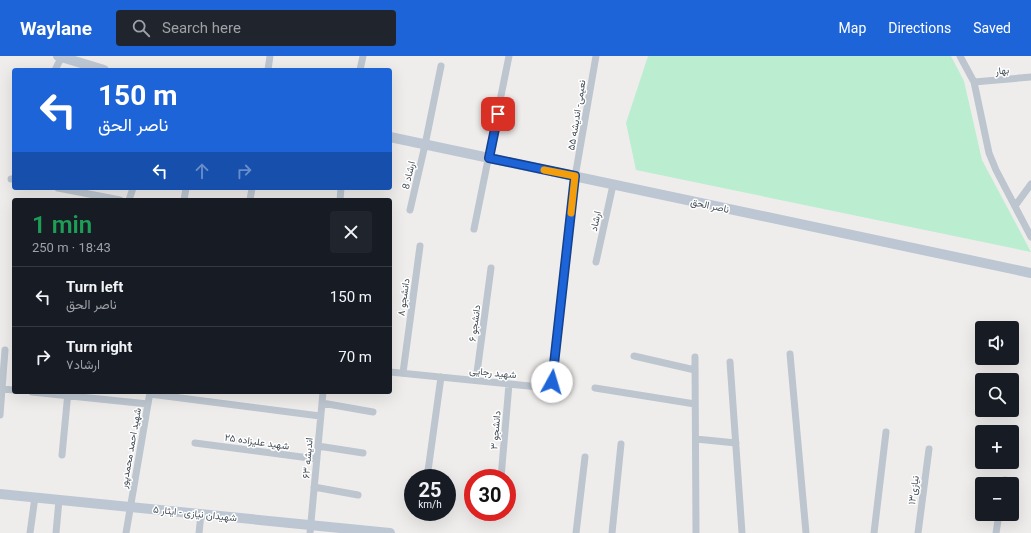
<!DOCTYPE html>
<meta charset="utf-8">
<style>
body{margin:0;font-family:Roboto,Vazirmatn,sans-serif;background:#20242c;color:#f1f3f6;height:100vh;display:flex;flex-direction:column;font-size:15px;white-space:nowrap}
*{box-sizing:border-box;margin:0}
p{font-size:13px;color:#9ea1a6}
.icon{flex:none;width:22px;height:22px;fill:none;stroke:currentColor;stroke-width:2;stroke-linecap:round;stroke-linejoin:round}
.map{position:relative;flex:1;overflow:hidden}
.sheet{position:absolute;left:12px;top:142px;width:380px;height:196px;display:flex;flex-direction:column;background:#171b24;border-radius:4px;box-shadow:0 4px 16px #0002}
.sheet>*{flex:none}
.banner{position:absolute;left:12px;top:12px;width:380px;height:122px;border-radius:4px;box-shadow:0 4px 16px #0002;background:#1d64d8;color:#fff;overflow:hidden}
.controls{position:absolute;left:975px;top:265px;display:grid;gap:8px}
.controls a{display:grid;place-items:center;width:44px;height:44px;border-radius:4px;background:#171b24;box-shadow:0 4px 16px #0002;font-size:20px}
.speed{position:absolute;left:404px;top:413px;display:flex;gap:8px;font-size:20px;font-weight:700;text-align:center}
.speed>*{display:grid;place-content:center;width:52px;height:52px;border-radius:50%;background:#171b24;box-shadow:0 4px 16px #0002;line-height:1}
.speed small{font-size:10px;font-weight:400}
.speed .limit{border:6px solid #d22;background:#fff;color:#111}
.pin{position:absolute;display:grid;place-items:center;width:34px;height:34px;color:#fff;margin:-17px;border-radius:8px;box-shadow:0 2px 6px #0006}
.me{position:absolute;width:44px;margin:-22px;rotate:6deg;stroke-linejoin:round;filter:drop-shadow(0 0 3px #0008)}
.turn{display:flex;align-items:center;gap:14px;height:84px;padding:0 20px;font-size:18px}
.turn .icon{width:52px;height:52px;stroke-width:2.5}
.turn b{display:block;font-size:28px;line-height:34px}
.lanes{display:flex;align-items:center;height:38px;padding:0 20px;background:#0003;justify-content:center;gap:20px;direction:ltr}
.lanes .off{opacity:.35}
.round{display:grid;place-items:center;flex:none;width:42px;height:42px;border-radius:4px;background:#20242c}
.headline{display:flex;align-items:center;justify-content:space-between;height:68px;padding:0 20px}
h1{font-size:24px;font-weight:600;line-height:30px;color:#1e9e55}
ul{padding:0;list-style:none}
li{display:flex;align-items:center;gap:12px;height:60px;padding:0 20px;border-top:1px solid #363941}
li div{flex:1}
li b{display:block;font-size:15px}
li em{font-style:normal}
header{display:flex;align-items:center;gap:24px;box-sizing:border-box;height:56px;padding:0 20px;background:#1d64d8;color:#fff}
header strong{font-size:19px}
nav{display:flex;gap:22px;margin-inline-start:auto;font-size:14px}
.search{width:280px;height:36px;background:#20242c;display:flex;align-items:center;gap:10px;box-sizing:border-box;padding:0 14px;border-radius:4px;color:#9ea1a6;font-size:15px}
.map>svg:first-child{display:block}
.green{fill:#bbedd1}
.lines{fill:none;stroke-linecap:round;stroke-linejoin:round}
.street{stroke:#bdc6cf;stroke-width:7}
.secondary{stroke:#bdc7d3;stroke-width:10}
.route-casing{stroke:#13418c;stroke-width:10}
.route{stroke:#1d64d8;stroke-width:7}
.slow{stroke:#f59e0b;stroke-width:7}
.labels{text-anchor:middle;stroke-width:3;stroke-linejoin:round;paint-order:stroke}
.street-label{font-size:10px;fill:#454f59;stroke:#fff}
</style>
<header>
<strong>Waylane</strong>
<div class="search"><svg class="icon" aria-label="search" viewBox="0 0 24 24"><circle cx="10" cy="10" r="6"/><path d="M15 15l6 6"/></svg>Search here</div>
<nav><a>Map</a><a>Directions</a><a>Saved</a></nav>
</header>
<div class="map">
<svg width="1031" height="477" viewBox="0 0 1031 477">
<rect width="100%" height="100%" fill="#efedec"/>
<path class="green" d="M648,0h303l13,25 18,79 49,92 -395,-82 -10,-47z"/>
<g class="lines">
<path class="street" d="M960,0l14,26 15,71 7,17 35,67
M55,14l7,-14
M268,14l2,-14
M360,14l3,-14
M974,26l57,-5
M11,123h3
M58,132l62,12
M129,144l4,-12
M184,144l2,-12
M250,144l2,-12
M340,144l1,-12
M1015,150l16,-22
M410,154l15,-65 16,-79
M474,173l35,-173
M596,206l17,-77
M5,294l-3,39 12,1
M790,298l16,179
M634,300l61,14
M695,301l1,176
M730,306l12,171
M390,316l159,16 2,-6 24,-205 21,-121
M403,317l17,-127
M476,324l15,-112
M595,332l100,16
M32,336l116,12
M150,338l170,22
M322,347l51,9
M0,359l2,-26
M696,383l40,4
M195,387l122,16
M318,390l45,7
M62,399l6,-63
M427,422l14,-101
M501,422l8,-94
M1005,428v-4
M314,431l44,8
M30,477l5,-36
M56,477l3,-33
M126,477l24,-141
M199,477l2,-19
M310,477l13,-141
M576,477l9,-76
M612,477l9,-89
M874,477l12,-101
M918,477l11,-84
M996,477l3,-19"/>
<path class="secondary" d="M58,0l46,14
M390,81l641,136
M0,438l390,39"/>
</g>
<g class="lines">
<defs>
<path id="route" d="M498,58l-9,44 86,18 -23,206"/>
</defs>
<use href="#route" class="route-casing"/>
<use href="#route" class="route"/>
<path class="slow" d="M544,114l31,6 -4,37"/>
</g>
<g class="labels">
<g class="street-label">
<text transform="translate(1002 14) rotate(-6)" y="4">بهار</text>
<text transform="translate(576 59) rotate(-81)" y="4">نعیمی- اندیشه ۵۵</text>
<text transform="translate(408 119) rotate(-77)" y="4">ارشاد 8</text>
<text transform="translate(710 149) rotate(12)" y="4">ناصر الحق</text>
<text transform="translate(595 165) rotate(-78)" y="4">ارشاد</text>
<text transform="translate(403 241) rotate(-82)" y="4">دانشجو ۸</text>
<text transform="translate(474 267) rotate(-82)" y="4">دانشجو ۶</text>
<text transform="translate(493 316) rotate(6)" y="4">شهید رجایی</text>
<text transform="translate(495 374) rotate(-85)" y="4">دانشجو ۳</text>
<text transform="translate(257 385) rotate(8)" y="4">شهید علیزاده ۲۵</text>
<text transform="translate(130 392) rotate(-80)" y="4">شهید احمد محمدپور</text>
<text transform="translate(307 402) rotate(-85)" y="4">اندیشه ۶۳</text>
<text transform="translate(913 434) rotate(-82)" y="4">نیازی۱۳</text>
<text transform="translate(195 457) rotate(6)" y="4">شهیدان نیازی - ایثار ۵</text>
</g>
</g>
</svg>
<div class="controls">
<a><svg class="icon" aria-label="sound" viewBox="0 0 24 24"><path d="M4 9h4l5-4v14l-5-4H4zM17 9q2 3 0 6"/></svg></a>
<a><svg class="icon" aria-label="search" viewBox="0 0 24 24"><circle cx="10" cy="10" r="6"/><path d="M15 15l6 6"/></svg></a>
<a>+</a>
<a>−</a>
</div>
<div class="speed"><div>25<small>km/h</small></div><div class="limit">30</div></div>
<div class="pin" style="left:498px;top:58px;background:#d93025"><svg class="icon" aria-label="arrive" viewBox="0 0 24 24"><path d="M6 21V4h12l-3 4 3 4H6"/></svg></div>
<svg class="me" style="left:552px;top:326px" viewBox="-20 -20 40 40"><circle r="19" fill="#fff"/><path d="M0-13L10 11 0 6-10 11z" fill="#1d64d8"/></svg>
<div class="banner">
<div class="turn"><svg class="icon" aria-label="left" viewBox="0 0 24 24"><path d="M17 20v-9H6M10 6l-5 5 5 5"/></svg><div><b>150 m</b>ناصر الحق</div></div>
<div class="lanes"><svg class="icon" aria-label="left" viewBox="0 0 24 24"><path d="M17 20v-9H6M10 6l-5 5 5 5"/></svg><svg class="icon off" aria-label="ahead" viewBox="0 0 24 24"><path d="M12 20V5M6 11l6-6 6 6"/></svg><svg class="icon off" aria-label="right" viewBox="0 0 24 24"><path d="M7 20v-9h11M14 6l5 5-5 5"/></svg></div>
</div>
<section class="sheet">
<div class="headline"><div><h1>1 min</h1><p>250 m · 18:43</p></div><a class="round"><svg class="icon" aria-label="close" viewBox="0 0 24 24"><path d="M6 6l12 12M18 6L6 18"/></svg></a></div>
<ul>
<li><svg class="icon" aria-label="left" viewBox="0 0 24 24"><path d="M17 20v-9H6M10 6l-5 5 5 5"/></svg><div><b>Turn left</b><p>ناصر الحق</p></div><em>150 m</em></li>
<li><svg class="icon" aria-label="right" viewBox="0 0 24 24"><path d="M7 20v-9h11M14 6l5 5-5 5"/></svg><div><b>Turn right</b><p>ارشاد۷</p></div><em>70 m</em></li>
</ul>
</section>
</div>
